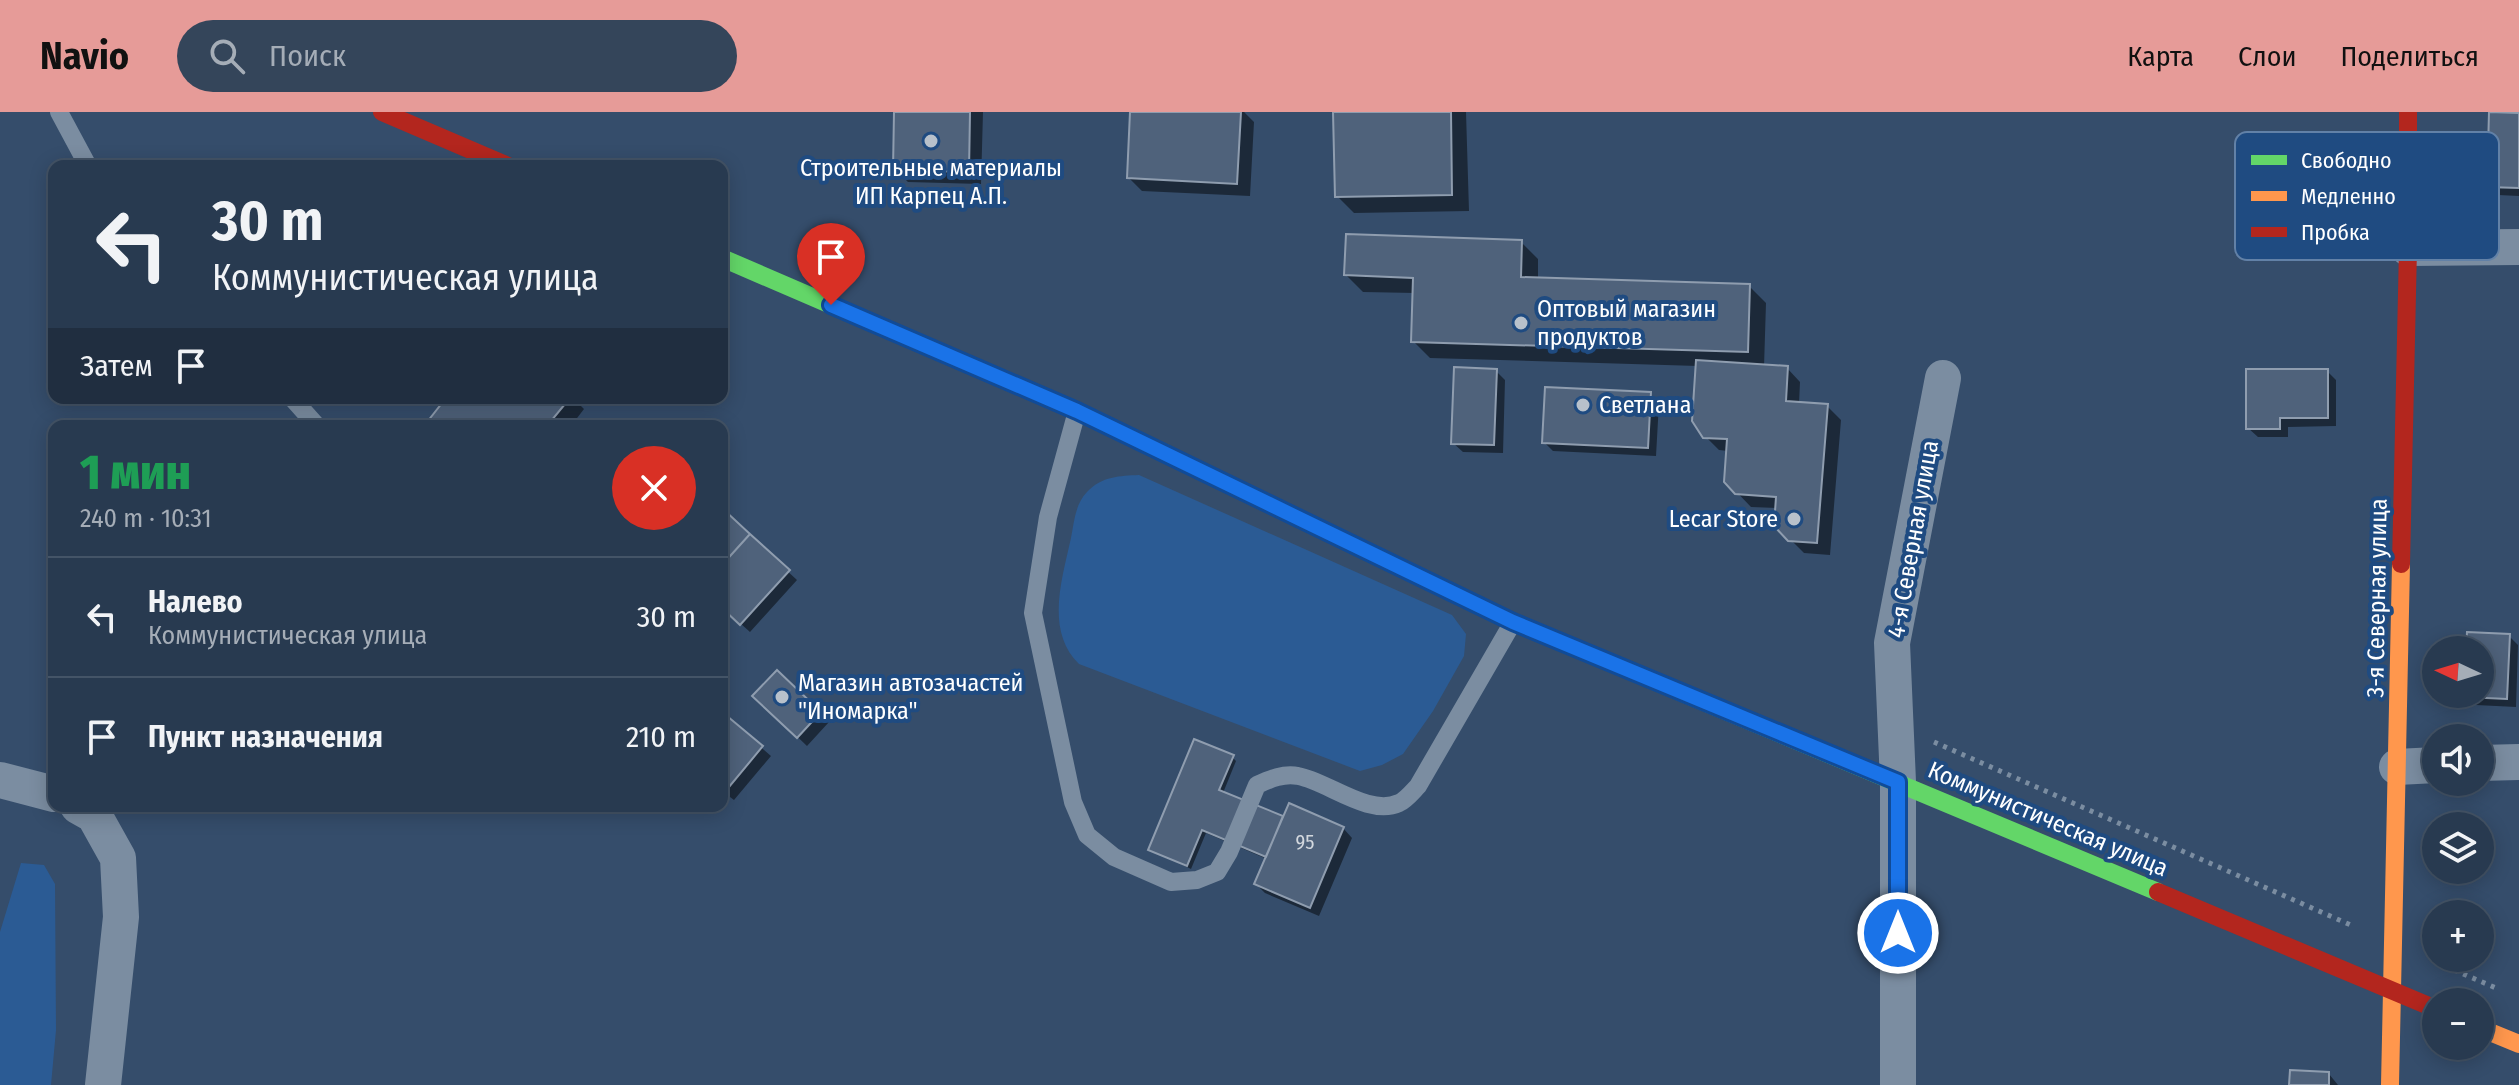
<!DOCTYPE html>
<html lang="ru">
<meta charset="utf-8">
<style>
body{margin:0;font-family:"Fira Sans Condensed",sans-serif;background:#34455a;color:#f1f3f6;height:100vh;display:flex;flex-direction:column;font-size:30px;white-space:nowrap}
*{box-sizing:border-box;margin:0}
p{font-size:26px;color:#a5adb7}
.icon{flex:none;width:44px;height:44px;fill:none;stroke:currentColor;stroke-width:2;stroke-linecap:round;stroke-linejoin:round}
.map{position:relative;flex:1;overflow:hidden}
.side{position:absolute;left:48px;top:308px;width:680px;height:392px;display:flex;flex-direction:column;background:#283a50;border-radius:16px;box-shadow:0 4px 20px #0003,0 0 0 2px #445467}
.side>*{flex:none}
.banner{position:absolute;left:48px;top:48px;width:680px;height:244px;border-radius:16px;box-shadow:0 4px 20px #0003,0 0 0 2px #445467;background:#283a50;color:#f1f3f6;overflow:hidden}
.needle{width:52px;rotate:274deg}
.controls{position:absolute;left:2422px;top:524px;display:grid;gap:16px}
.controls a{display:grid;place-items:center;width:72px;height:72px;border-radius:50%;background:#283a50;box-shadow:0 4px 20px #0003,0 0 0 2px #445467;font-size:40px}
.pin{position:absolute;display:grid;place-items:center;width:68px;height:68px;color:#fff;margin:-82px -34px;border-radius:50% 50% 50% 0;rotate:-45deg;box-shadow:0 0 8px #0007}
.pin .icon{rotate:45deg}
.me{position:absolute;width:88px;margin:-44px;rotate:0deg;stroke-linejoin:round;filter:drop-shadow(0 0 6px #0008)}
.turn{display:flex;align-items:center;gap:28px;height:168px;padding:0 32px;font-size:36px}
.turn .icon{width:104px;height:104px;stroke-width:2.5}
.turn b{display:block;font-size:56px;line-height:68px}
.then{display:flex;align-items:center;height:76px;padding:0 32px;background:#0003;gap:16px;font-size:30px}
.round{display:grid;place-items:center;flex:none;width:84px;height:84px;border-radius:42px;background:#34455a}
.overview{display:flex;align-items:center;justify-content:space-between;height:136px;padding:0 32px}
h1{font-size:48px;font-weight:800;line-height:60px;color:#1e9e55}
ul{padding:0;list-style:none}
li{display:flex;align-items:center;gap:24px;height:120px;padding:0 32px;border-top:2px solid #445467}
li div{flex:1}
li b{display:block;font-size:30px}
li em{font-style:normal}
header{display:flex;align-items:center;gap:48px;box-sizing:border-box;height:112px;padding:0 40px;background:#e69b98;color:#111}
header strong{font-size:38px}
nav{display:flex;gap:44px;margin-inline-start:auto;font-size:28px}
.search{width:560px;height:72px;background:#34455a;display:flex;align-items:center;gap:20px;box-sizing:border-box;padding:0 28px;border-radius:44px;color:#a5adb7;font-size:30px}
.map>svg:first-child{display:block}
.green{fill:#2b5b94}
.shadow{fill:#0007}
.building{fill:#4f627b;stroke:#8f9daf;stroke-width:2}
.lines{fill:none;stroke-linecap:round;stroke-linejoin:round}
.path{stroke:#7b8da1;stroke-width:5;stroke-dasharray:4 6;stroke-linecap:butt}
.lane{stroke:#7b8da1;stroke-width:18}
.street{stroke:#7b8da1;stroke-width:36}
.fast{stroke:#63d668;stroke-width:18}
.slow{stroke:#ff974d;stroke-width:18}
.jam{stroke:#b3261e;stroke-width:18}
.route-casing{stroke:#114b97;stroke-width:20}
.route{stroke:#1a73e8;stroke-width:14}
.poi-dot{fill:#b8c1cb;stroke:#1f4b81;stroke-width:3}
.labels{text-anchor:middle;stroke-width:8;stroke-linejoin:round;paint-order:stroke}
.number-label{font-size:20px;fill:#d3d8de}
.poi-label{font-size:24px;fill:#fff;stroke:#1f4b81;text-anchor:start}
.street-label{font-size:24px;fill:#fff;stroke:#1f4b81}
.key{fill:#1f4b81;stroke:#6281a7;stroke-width:2}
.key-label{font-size:22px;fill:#fff}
</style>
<header>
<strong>Navio</strong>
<div class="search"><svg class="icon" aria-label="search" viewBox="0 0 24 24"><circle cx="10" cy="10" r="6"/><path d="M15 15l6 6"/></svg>Поиск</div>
<nav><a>Карта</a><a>Слои</a><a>Поделиться</a></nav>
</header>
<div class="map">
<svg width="2519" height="973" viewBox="0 0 2519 973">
<rect width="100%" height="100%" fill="#354d6b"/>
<path class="green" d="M1139,363l313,140 14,19 -2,22 -31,55 -30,43 -21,11 -22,6 -281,-107c-34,-33 -17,-85 -8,-126 3,-15 4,-34 16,-46 15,-16 33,-16 52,-17z
M21,751l23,2 11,19 1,146 -5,55h-51v-153z"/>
<path class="shadow" d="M896,0h87l-2,72 -73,-2 -13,-13z
M1132,0h112l10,10 -4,74 -108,-5 -13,-13z
M1335,0h131l3,99 -115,2 -17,-17z
M2519,3v81l-21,-1 -9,-9z
M1521,130l17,17v21l211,6 17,17 -2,64 23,1 13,14 -1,22 28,2 14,14 -11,135 -26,-2 -28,-28 1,-17 -26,-1 -25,-26 2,-30 -9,-1 -14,-14 -7,-70 -268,-8 -17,-17 2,-48 -52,-1 -17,-17z
M1496,259l9,9 -2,73 -40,-1 -10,-9z
M2327,259l9,9v46l-48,1v10h-30l-10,-9z
M1650,282l9,9 -3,53 -103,-5 -9,-9z
M449,286h124l11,11 -13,17h-145z
M722,399l75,69 -47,52 -28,-25z
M2509,524l9,9 -2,62 -40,-2 -9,-11h13v-44h-12z
M777,560l52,50 -22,24 -52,-50z
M727,606l44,38 -37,44 -12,-9v-66z
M1232,645l4,4 -13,32 61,27 59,8 9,10 -33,78 -54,-23 -9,-9 11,-25 -61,-26 -15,36 -41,-20z
M2329,962l9,11h-47z"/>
<path class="building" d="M894,0h76l-1,60 -76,-2z
M1130,0h111l-4,72 -110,-6z
M1333,0h118l1,83 -117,2z
M2489,0l30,1v75l-32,-1z
M1346,122l176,6 -1,37 229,7 -2,68 -337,-10 2,-64 -69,-3z
M1696,248l92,6 -2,35 42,3 -11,139 -29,-2 -14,-15 2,-29 -41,-3 -11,-12 3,-43 -24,-1 -11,-17z
M1454,255l43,2 -3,76 -43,-1z
M2246,257h82v49h-48v11h-34z
M1545,275l106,5 -3,56 -106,-5z
M446,286h124l-23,28h-123z
M722,396l28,26 -28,31z
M750,422l40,36 -50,55 -18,-17v-43z
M2467,520l43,2 -3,65 -42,-2v-3h15v-44h-14z
M777,558l44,42 -24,26 -45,-42z
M727,604l36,30 -39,47 -2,-71z
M1194,627l40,16 -15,35 64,26 -17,41 -64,-27 -15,36 -39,-16z
M1289,691l55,24 -34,81 -56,-24z
M2290,958l39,2v13h-40z"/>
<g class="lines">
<path class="path" d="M1934,630l419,184
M2454,858l42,18"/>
<path class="lane" d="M59,0l29,54
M292,286l25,28
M1077,299l-29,106 -15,96 40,189 14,33 27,22 57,25 26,-2 20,-8 12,-20 28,-67c13,-6 27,-12 41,-9 29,5 71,41 101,27 7,-3 14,-12 19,-17l95,-164"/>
<path class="street" d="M2408,136l111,-1
M2480,651l39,-1
M2397,655l39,-2
M0,668l54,14
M78,694l16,9 24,43 3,59 -18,168
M1898,973v-303l-6,-139 51,-265"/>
<path class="fast" d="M722,146l355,153 92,44
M1441,475l72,35 645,270"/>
<path class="slow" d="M2480,916l39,16
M2390,973l11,-521"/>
<path class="jam" d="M382,0l126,54
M1169,343l272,132
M2401,452l7,-316v-136
M2158,780l278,117"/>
</g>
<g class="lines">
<defs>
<path id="route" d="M831,193l246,106 436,211 385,160v151"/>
</defs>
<use href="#route" class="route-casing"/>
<use href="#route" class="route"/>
</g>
<g class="poi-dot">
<circle cx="931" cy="29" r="8"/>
<circle cx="1521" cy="211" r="8"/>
<circle cx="1583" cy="293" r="8"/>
<circle cx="1794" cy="407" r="8"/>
<circle cx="782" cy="585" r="8"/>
</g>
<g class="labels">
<g class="number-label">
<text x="1305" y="737">95</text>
</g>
<g class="poi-label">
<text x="931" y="64" text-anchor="middle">Строительные материалы<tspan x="931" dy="28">ИП Карпец А.П.</tspan></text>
<text x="1537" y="205">Оптовый магазин<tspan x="1537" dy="28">продуктов</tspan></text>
<text x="1599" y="301">Светлана</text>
<text x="1778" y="415" text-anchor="end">Lecar Store</text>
<text x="798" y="579">Магазин автозачастей<tspan x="798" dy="28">"Иномарка"</tspan></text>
</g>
<g class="street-label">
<text transform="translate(1913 427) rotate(-80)" y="8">4-я Северная улица</text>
<text transform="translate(2377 486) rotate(-89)" y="8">3-я Северная улица</text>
<text transform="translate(2048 707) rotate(23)" y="8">Коммунистическая улица</text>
</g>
</g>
<rect x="2235" y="20" width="264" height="128" rx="12" class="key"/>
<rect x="2251" y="43" width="36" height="10" fill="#63d668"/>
<rect x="2251" y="79" width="36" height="10" fill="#ff974d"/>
<rect x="2251" y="115" width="36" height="10" fill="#b3261e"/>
<g class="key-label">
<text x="2301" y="56">Свободно</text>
<text x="2301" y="92">Медленно</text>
<text x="2301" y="128">Пробка</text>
</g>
</svg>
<div class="controls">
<a><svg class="needle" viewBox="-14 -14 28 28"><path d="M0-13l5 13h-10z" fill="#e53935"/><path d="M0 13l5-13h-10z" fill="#a5adb7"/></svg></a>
<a><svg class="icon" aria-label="sound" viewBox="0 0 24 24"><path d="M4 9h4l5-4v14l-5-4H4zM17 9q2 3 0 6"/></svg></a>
<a><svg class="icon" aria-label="layers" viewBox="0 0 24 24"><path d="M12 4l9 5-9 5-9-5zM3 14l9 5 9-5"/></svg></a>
<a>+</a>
<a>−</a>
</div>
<div class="pin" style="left:831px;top:193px;background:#d93025"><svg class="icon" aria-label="arrive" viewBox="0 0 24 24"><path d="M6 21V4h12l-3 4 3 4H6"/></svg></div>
<svg class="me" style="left:1898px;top:821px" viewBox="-20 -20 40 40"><circle r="17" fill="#1a73e8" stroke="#fff" stroke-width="3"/><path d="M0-11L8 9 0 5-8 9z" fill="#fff"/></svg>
<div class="banner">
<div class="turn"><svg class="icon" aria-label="left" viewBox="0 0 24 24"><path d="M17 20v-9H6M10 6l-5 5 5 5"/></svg><div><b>30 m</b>Коммунистическая улица</div></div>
<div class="then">Затем<svg class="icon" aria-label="arrive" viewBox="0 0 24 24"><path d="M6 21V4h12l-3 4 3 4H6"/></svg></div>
</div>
<section class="side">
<div class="overview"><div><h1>1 мин</h1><p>240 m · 10:31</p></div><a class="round" style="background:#d93025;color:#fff"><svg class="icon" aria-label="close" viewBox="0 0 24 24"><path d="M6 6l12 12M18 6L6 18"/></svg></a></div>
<ul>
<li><svg class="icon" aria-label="left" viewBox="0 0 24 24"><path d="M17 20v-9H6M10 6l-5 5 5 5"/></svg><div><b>Налево</b><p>Коммунистическая улица</p></div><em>30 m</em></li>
<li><svg class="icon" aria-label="arrive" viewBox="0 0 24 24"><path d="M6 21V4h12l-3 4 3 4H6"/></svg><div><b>Пункт назначения</b></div><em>210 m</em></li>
</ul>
</section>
</div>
